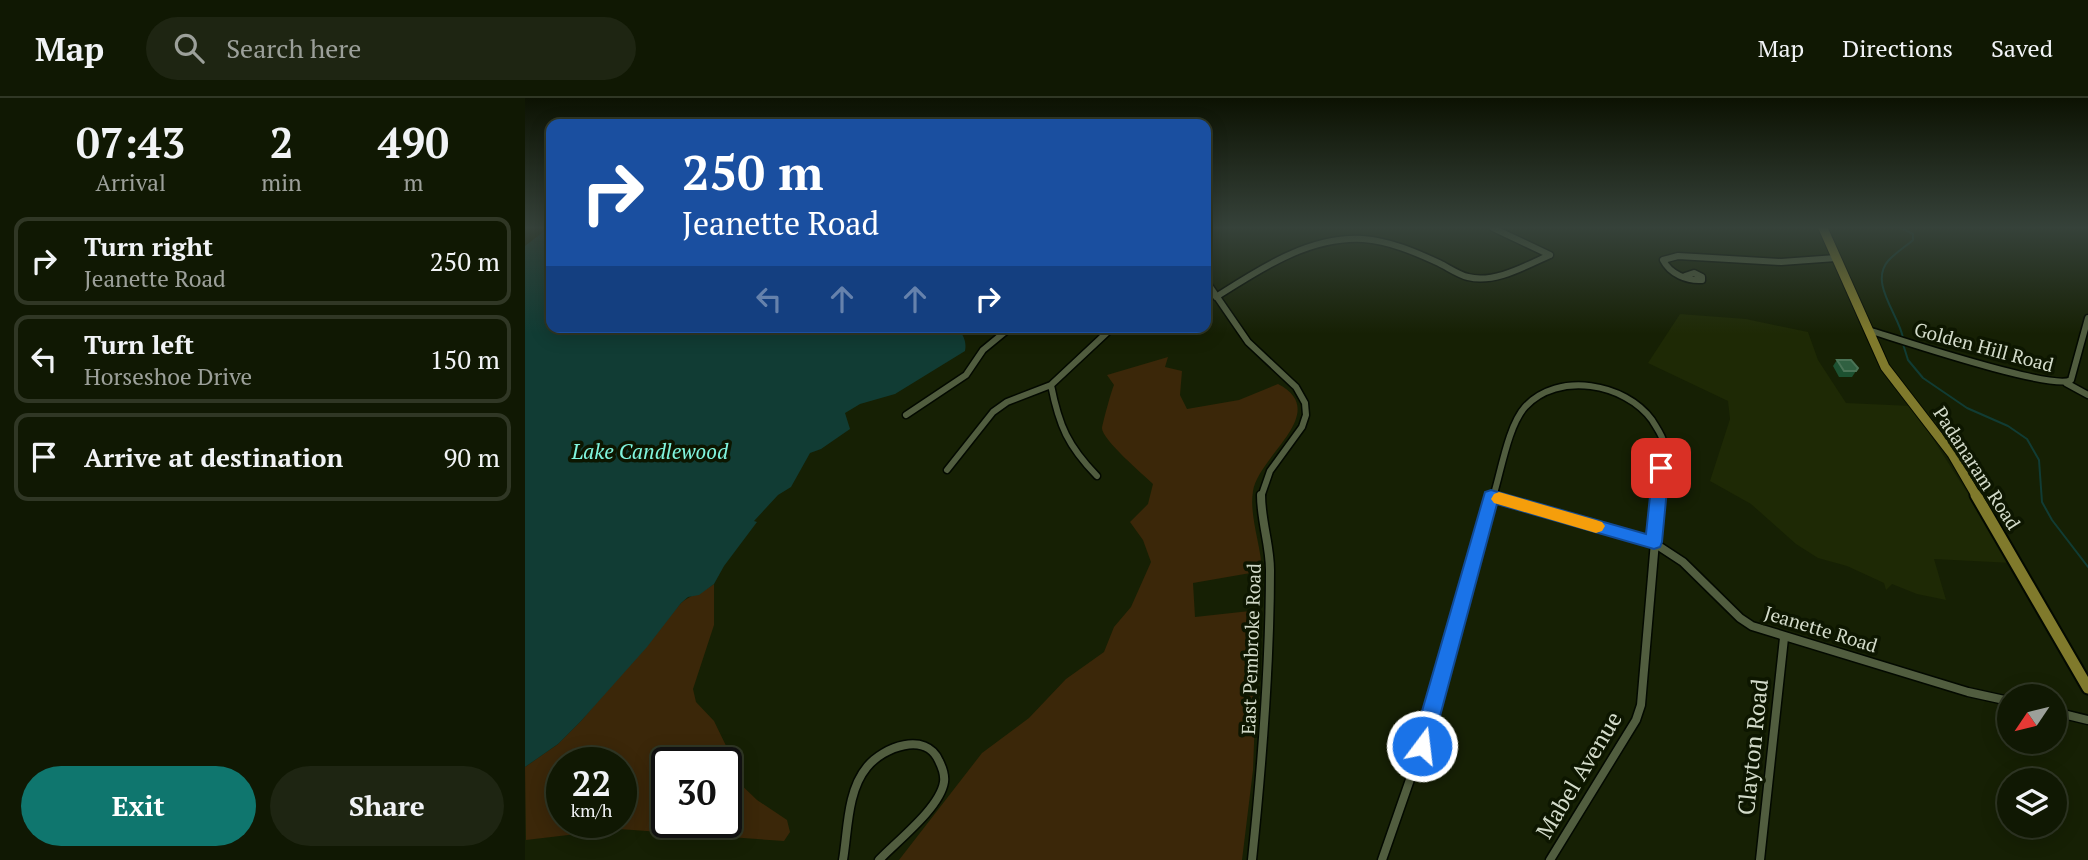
<!DOCTYPE html>
<style>
body{margin:0;font-family:"PT Serif",serif;background:#1e2512;color:#f1f3f6;height:100vh;display:flex;flex-direction:column;font-size:26px;white-space:nowrap}
*{box-sizing:border-box;margin:0}
p{font-size:23px;color:#9ca09a}
.icon{flex:none;width:38px;height:38px;fill:none;stroke:currentColor;stroke-width:2;stroke-linecap:round;stroke-linejoin:round}
.map{position:relative;flex:1;overflow:hidden}
.drawer{display:flex;flex-direction:column;background:#101803;width:525px}
.drawer>*{flex:none}
.hud{position:absolute;left:21px;top:21px;width:665px;height:214px;border-radius:14px;box-shadow:0 4px 18px #0003,0 0 0 2px #303725;background:#1a4fa0;color:#fff;overflow:hidden}
.needle{width:46px;rotate:235deg}
.fabs{position:absolute;left:1472px;top:586px;display:grid;gap:14px}
.fabs a{display:grid;place-items:center;width:70px;height:70px;border-radius:50%;background:#101803;box-shadow:0 4px 18px #0003,0 0 0 2px #303725;font-size:35px}
.speed{position:absolute;left:21px;top:649px;display:flex;gap:14px;font-size:35px;font-weight:700;text-align:center}
.speed>*{display:grid;place-content:center;width:91px;height:91px;border-radius:50%;background:#101803;box-shadow:0 4px 18px #0003,0 0 0 2px #303725;line-height:1}
.speed small{font-size:18px;font-weight:400}
.speed .limit{border:4px solid #111;border-radius:10px;background:#fff;color:#111}
.pin{position:absolute;display:grid;place-items:center;width:60px;height:60px;color:#fff;margin:-30px;border-radius:14px;box-shadow:0 4px 10px #0006}
.me{position:absolute;width:77px;margin:-38px;rotate:15deg;stroke-linejoin:round;filter:drop-shadow(0 0 5px #0008)}
.turn{display:flex;align-items:center;gap:24px;height:147px;padding:0 21px;font-size:32px}
.turn .icon{width:91px;height:91px;stroke-width:2.5}
.turn b{display:block;font-size:49px;line-height:60px}
.lanes{display:flex;align-items:center;height:66px;padding:0 21px;background:#0003;justify-content:center;gap:35px;direction:ltr}
.lanes .off{opacity:.35}
.eta{display:flex;justify-content:space-evenly;align-items:center;height:119px;text-align:center}
.eta b{font-size:42px;font-weight:700;line-height:49px}
.action{display:flex;gap:14px;margin-top:auto;padding:14px 21px}
.action a{flex:1;height:80px;border-radius:42px;background:#0f766e;color:#fff;font-size:28px;font-weight:700;line-height:80px;text-align:center}
.action a+a{background:#1e2512;color:#f1f3f6}
ul{padding:0;list-style:none}
li{display:flex;align-items:center;gap:21px;height:88px;margin:0 14px 10px;padding:0 7px;border:4px solid #303725;border-radius:14px}
li div{flex:1}
li b{display:block;font-size:26px}
li em{font-style:normal}
header{display:flex;align-items:center;gap:42px;box-sizing:border-box;height:98px;padding:0 35px;background:#101803;border-bottom:2px solid #303725}
header strong{font-size:33px}
nav{display:flex;gap:38px;margin-inline-start:auto;font-size:24px}
.search{width:490px;height:63px;background:#1e2512;display:flex;align-items:center;gap:18px;box-sizing:border-box;padding:0 24px;border-radius:38px;color:#9ca09a;font-size:26px}
main{display:flex;flex:1;min-height:0}
.map>svg:first-child{display:block}
.built{fill:#1e2905}
.green{fill:#3b2709;fill-rule:evenodd}
.water{fill:#113c34}
.lines{fill:none;stroke-linecap:round;stroke-linejoin:round}
.stream{stroke:#113c34;stroke-width:2}
.minor-far1-casing{stroke:#030900;stroke-width:9}
.minor-casing{stroke:#030900;stroke-width:11}
.major-far1-casing{stroke:#030900;stroke-width:11}
.major-casing{stroke:#030900;stroke-width:15}
.minor-far1{stroke:#515d3f;stroke-width:6}
.minor{stroke:#515d3f;stroke-width:8}
.major-far1{stroke:#807a2c;stroke-width:9}
.major{stroke:#807a2c;stroke-width:11}
.wall{fill:#1d5131}
.building{fill:#306041;stroke:#4a7356;stroke-width:2}
.route{fill:#1a73e8;stroke:#114b97;stroke-width:2}
.slow{fill:#f59e0b}
.labels{text-anchor:middle;stroke-width:7;stroke-linejoin:round;paint-order:stroke}
.street-label{font-size:19px;fill:#d3dbca;stroke:#0d1600}
.water-label{font-size:21px;font-style:italic;fill:#80f5dd;stroke:#0d1600}
.near-street-label{font-size:23px;fill:#d3dbca;stroke:#0d1600}
</style>
<header>
<strong>Map</strong>
<div class="search"><svg class="icon" aria-label="search" viewBox="0 0 24 24"><circle cx="10" cy="10" r="6"/><path d="M15 15l6 6"/></svg>Search here</div>
<nav><a>Map</a><a>Directions</a><a>Saved</a></nav>
</header>
<main>
<section class="drawer">
<div class="eta">
<div><b>07:43</b><p>Arrival</p></div>
<div><b>2</b><p>min</p></div>
<div><b>490</b><p>m</p></div>
</div>
<ul>
<li><svg class="icon" aria-label="right" viewBox="0 0 24 24"><path d="M7 20v-9h11M14 6l5 5-5 5"/></svg><div><b>Turn right</b><p>Jeanette Road</p></div><em>250 m</em></li>
<li><svg class="icon" aria-label="left" viewBox="0 0 24 24"><path d="M17 20v-9H6M10 6l-5 5 5 5"/></svg><div><b>Turn left</b><p>Horseshoe Drive</p></div><em>150 m</em></li>
<li><svg class="icon" aria-label="arrive" viewBox="0 0 24 24"><path d="M6 21V4h12l-3 4 3 4H6"/></svg><div><b>Arrive at destination</b></div><em>90 m</em></li>
</ul>
<div class="action"><a>Exit</a><a>Share</a></div>
</section>
<div class="map">
<svg width="1563" height="762" viewBox="0 0 1563 762">
<rect width="100%" height="100%" fill="#162004"/>
<path class="built" d="M1155,216l66,5 62,13 10,28 28,43 66,3 100,157 -78,-4 12,41 -29,-6 -25,-10 -6,6 -2,-7 -37,-17 -29,-8 -22,-14 -45,-40 -41,-23 20,-62 -2,-18 -80,-38z"/>
<path class="green" d="M643,259l-3,10 17,4 -2,24 7,14 52,-9 39,-16c54,28 -20,72 -25,107 -4,25 8,54 9,80l-69,12 2,34 64,-7 -6,160 -11,90h-343l83,-107 47,-35 37,-39 38,-27 10,-25 17,-20 20,-45 -8,-22 -13,-18 18,-18 5,-20c-9,-9 -51,-44 -51,-56 1,-6 9,-36 12,-43l-7,-10z
M189,486v41l-21,64 3,13 18,19 16,33 2,22 25,24 30,20 3,12 -6,9 -165,-12 -93,11 -1,-73 33,-23 23,-23 100,-118c9,-8 21,-10 33,-19zM37,665h59v59h-59zM142,665h59v59h-59z"/>
<path class="water" d="M23,130h3v99h403c9,4 13,15 11,24l-70,43 -35,10 -15,9 5,16 -29,20 -11,4 -19,34 -13,8 -24,26 3,1 -33,44 -10,18 -15,11 -11,2 -7,6 -34,44 -66,74 -23,23 -33,23v-521z"/>
<g class="lines">
<path class="stream" d="M1376,130l12,6v6c-8,7 -18,13 -25,21 -19,22 11,54 15,77
M1378,246l5,16 15,18 44,30 41,18 19,13 12,21 3,42 10,18 36,47"/>
<defs>
<path id="minor-far1" d="M968,130l57,27
M1160,178l9,-3 8,4v3c-15,1 -32,-6 -39,-20l15,-4 103,6 55,-4
M681,183l42,61 48,45 9,16 1,12 -4,12 -32,44 -9,26
M691,199c44,-28 93,-61 147,-58 27,2 52,13 76,24 10,5 20,12 29,14 27,7 59,-12 82,-22
M1343,232c30,9 184,61 203,50l17,-62
M1541,285l22,12
M526,287c8,41 17,61 46,91
M381,317l60,-40 17,-25 28,-23
M422,372l46,-58 14,-10 44,-17 62,-58
M966,398l4,1
M968,399c8,-25 15,-71 32,-90 33,-36 100,-24 127,13 4,7 11,16 12,24 2,16 -3,37 -5,53"/>
<path id="minor" d="M966,398l163,47 29,19 57,56 12,8 216,66 41,9
M1530,614l33,8
M318,762c5,-30 4,-69 24,-93 16,-20 59,-36 72,-6 3,6 6,14 5,21 -4,26 -47,59 -65,78
M727,762c10,-96 18,-194 18,-290 0,-25 -9,-49 -9,-75
M857,762l40,-115 71,-250
M1025,762l86,-140 5,-15 18,-210
M1235,762l24,-222"/>
<path id="major-far1" d="M1298,130l62,139 67,87 25,43"/>
<path id="major" d="M1451,397l112,193"/>
</defs>
<use href="#minor-far1" class="minor-far1-casing"/>
<use href="#minor" class="minor-casing"/>
<use href="#major-far1" class="major-far1-casing"/>
<use href="#major" class="major-casing"/>
<use href="#minor-far1" class="minor-far1"/>
<use href="#minor" class="minor"/>
<use href="#major-far1" class="major-far1"/>
<use href="#major" class="major"/>
</g>
<path class="wall" d="M1312,262l21,8 -6,9h-13l-6,-11z"/>
<path class="building" d="M1312,262h14l7,8 -2,3h-12z"/>
<linearGradient id="sky" x2="0" y2="1"><stop stop-color="#0c1202"/><stop offset="0.55" stop-color="#36423a"/><stop offset="1" stop-color="#36423a" stop-opacity="0"/></linearGradient>
<rect width="1563" height="236" fill="url(#sky)"/>
<path class="route" d="M1136,364l8,6 -7,74 -2,5 -6,2 -157,-45 -65,242 -3,7 -7,3 -7,-3 -3,-7 73,-254 6,-2 155,44 7,-66z"/>
<path class="slow" d="M974,394l97,28 6,2 3,4 -3,5 -6,2 -102,-30 -3,-4 3,-5z"/>
<g class="labels">
<g class="street-label">
<text transform="translate(1459 249) rotate(15)" y="7">Golden Hill Road</text>
<text transform="translate(1452 370) rotate(57)" y="7">Padanaram Road</text>
<text transform="translate(1296 531) rotate(17)" y="7">Jeanette Road</text>
<text transform="translate(726 551) rotate(-88)" y="7">East Pembroke Road</text>
</g>
<g class="water-label">
<text x="125" y="361">Lake Candlewood</text>
</g>
<g class="near-street-label">
<text transform="translate(1228 649) rotate(-84)" y="8">Clayton Road</text>
<text transform="translate(1054 677) rotate(-59)" y="8">Mabel Avenue</text>
</g>
</g>
</svg>
<div class="fabs">
<a><svg class="needle" viewBox="-14 -14 28 28"><path d="M0-13l5 13h-10z" fill="#e53935"/><path d="M0 13l5-13h-10z" fill="#9ca09a"/></svg></a>
<a><svg class="icon" aria-label="layers" viewBox="0 0 24 24"><path d="M12 4l9 5-9 5-9-5zM3 14l9 5 9-5"/></svg></a>
</div>
<div class="speed"><div>22<small>km/h</small></div><div class="limit">30</div></div>
<div class="pin" style="left:1136px;top:370px;background:#d93025"><svg class="icon" aria-label="arrive" viewBox="0 0 24 24"><path d="M6 21V4h12l-3 4 3 4H6"/></svg></div>
<svg class="me" style="left:897px;top:648px" viewBox="-20 -20 40 40"><circle r="17" fill="#1a73e8" stroke="#fff" stroke-width="3"/><path d="M0-11L8 9 0 5-8 9z" fill="#fff"/></svg>
<div class="hud">
<div class="turn"><svg class="icon" aria-label="right" viewBox="0 0 24 24"><path d="M7 20v-9h11M14 6l5 5-5 5"/></svg><div><b>250 m</b>Jeanette Road</div></div>
<div class="lanes"><svg class="icon off" aria-label="left" viewBox="0 0 24 24"><path d="M17 20v-9H6M10 6l-5 5 5 5"/></svg><svg class="icon off" aria-label="ahead" viewBox="0 0 24 24"><path d="M12 20V5M6 11l6-6 6 6"/></svg><svg class="icon off" aria-label="ahead" viewBox="0 0 24 24"><path d="M12 20V5M6 11l6-6 6 6"/></svg><svg class="icon" aria-label="right" viewBox="0 0 24 24"><path d="M7 20v-9h11M14 6l5 5-5 5"/></svg></div>
</div>
</div>
</main>
